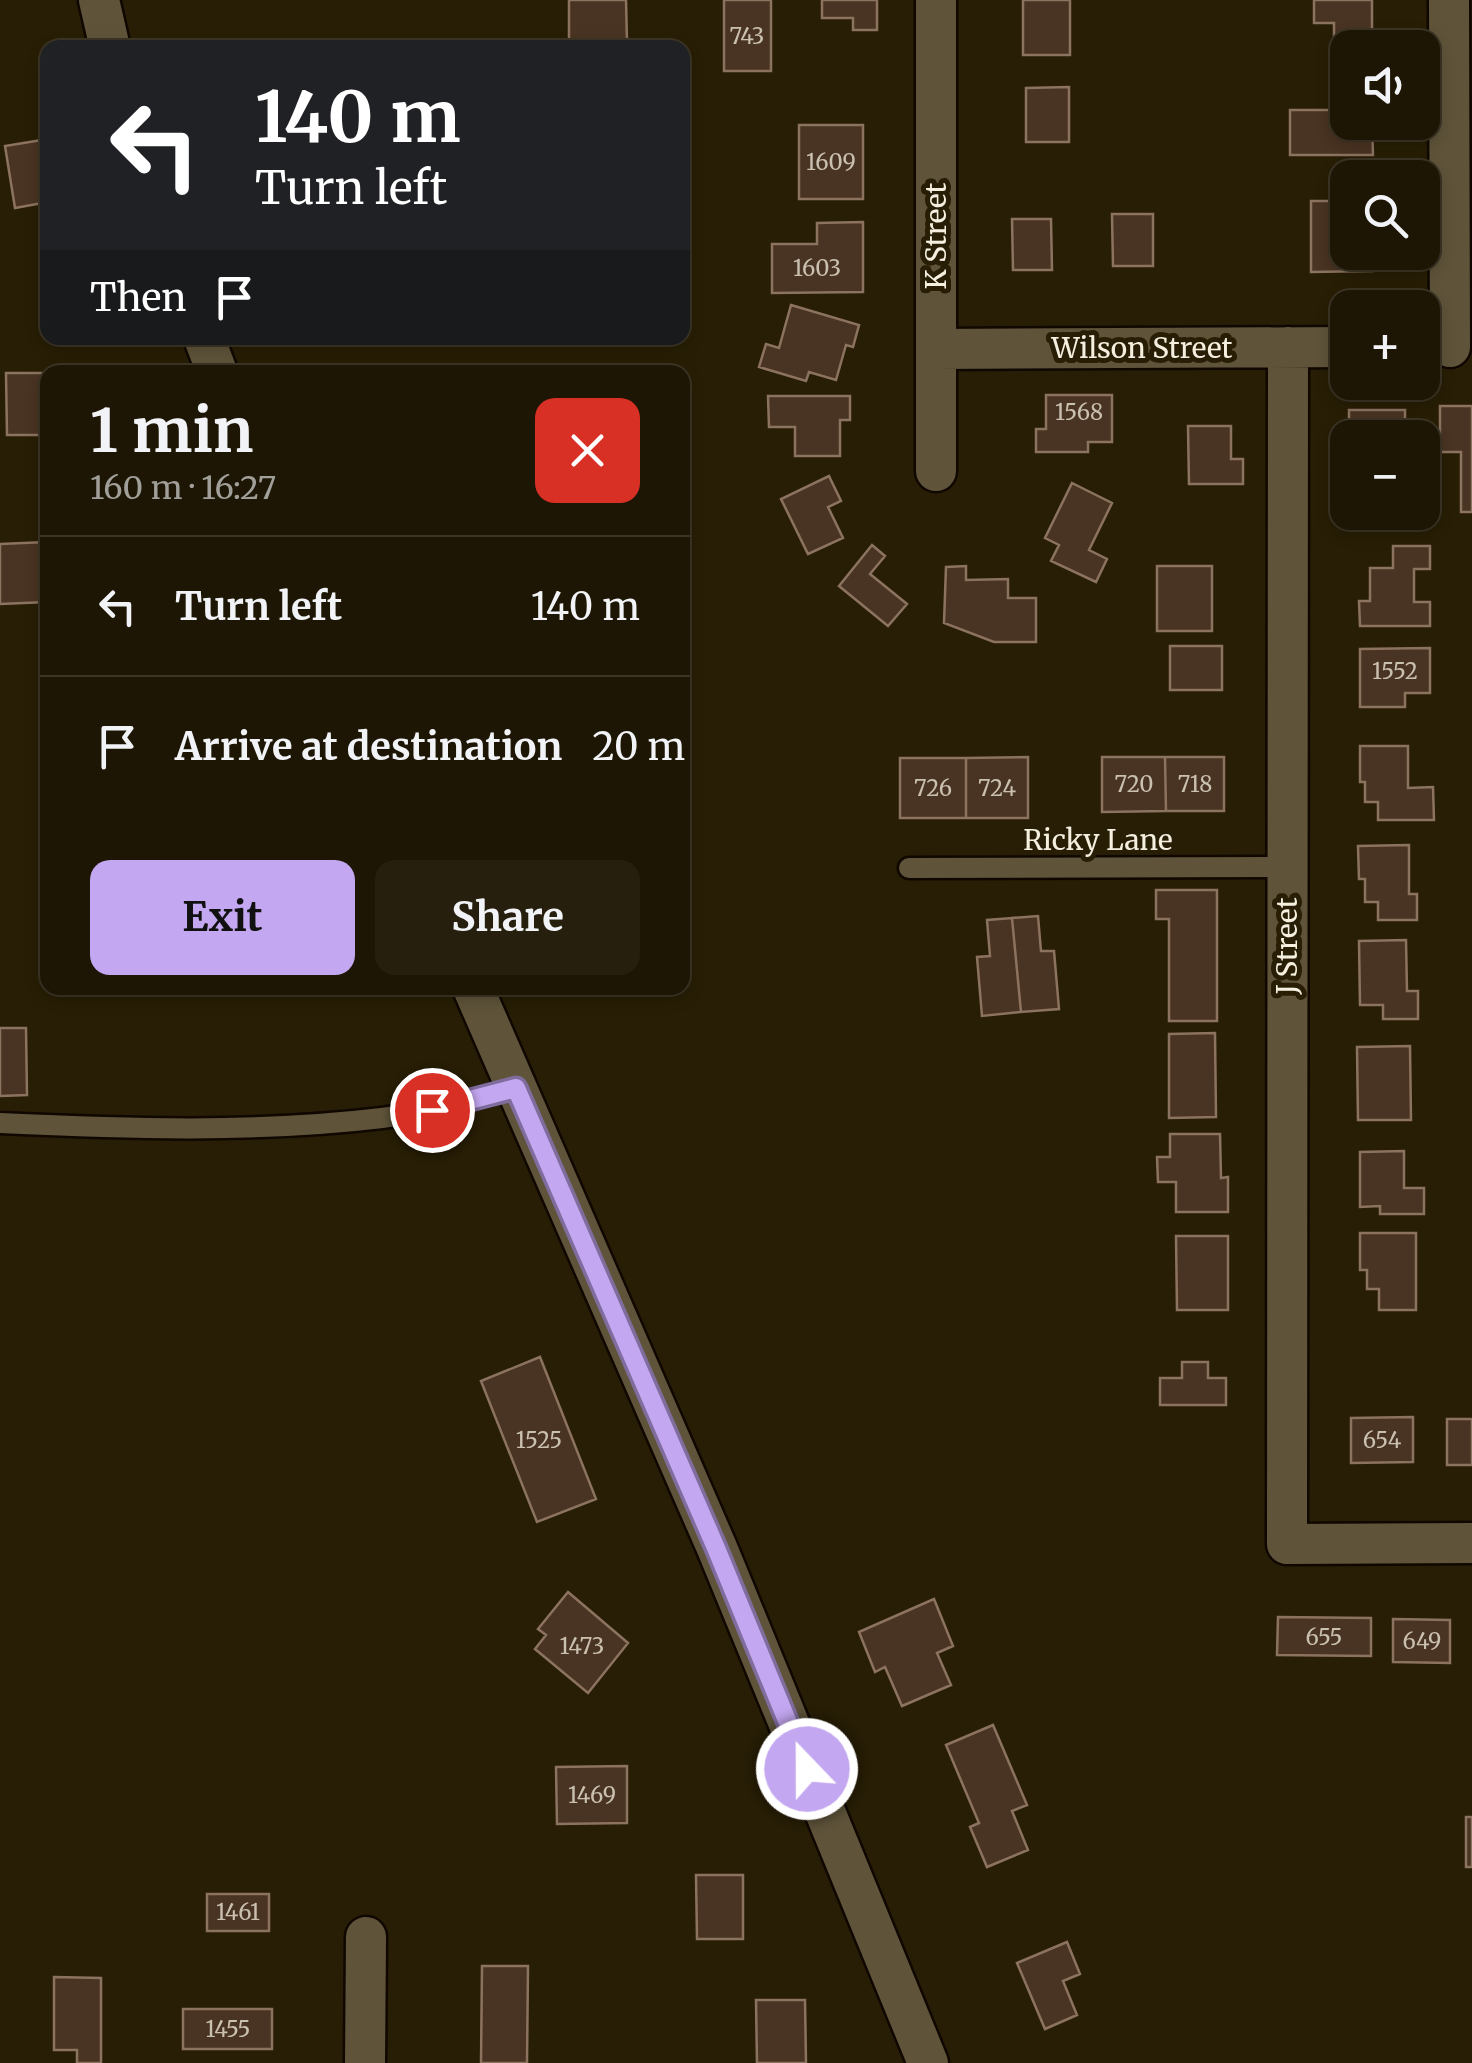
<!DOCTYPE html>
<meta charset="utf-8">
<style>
body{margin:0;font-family:Merriweather,serif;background:#261f0e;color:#f1f3f6;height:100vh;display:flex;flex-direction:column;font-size:38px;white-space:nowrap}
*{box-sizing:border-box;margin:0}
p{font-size:32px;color:#a19f9a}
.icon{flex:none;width:55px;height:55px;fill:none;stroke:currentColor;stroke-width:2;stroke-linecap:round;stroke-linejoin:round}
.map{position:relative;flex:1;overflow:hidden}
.side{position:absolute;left:40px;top:365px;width:650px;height:630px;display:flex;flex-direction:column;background:#1e1604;border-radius:20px;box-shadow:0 5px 15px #0003,0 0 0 2px #3c3526}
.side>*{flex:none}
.top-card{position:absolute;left:40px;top:40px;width:650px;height:305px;border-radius:20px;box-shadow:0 5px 15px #0003,0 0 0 2px #3c3526;background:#202124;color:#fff;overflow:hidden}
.controls{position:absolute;left:1330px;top:30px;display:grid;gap:20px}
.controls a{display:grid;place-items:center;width:110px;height:110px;border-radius:20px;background:#1e1604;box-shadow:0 5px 15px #0003,0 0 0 2px #3c3526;font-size:50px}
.pin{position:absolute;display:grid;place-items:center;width:85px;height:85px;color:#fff;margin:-42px;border:5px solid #fff;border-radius:50%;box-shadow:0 2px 10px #0007}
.me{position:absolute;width:110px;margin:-55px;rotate:338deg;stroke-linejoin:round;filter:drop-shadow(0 0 8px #0008)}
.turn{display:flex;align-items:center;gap:35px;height:210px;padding:0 50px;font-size:45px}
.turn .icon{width:130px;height:130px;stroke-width:2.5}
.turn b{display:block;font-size:70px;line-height:85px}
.then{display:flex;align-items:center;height:95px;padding:0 50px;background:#0003;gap:20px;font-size:38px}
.round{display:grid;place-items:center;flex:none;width:105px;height:105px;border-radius:20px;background:#261f0e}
.headline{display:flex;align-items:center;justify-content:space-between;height:170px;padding:0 50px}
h1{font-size:60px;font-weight:700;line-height:75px}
.primary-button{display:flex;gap:20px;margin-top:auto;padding:20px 50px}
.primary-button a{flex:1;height:115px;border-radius:20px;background:#c4a7f1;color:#111;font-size:40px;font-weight:700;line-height:115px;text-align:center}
.primary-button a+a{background:#261f0e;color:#f1f3f6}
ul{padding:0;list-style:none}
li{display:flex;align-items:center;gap:30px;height:140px;padding:0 50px;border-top:2px solid #3c3526}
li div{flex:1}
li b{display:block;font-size:38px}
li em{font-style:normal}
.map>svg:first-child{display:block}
.building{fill:#493322;stroke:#8c7360;stroke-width:2.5}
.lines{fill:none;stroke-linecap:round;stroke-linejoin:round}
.service-casing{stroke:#100800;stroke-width:25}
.minor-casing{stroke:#100800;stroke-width:45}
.service{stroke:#5f543a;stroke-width:20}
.minor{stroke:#5f543a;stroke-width:40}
.route-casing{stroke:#7f6d9d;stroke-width:25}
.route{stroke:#c4a7f1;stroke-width:18}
.labels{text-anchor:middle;stroke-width:10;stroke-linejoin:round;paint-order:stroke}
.number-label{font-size:22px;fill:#cac0b0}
.street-label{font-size:28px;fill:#f5efe0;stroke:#281e05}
</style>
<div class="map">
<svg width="1472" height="2063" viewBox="0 0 1472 2063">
<rect width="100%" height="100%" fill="#281e05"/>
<path class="building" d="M569,0h57l1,42h-58z
M724,0h47v71h-47z
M822,0h55v30h-24v-12h-31z
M1023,0h47v55h-47z
M1314,0h58v48h-24v20h-14v-45h-20z
M1069,87v55h-43v-54z
M1290,110h58v12h24l1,33h-83z
M799,125h64v74h-64z
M48,139v63l-33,6 -10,-62z
M1311,201h37v51h25v19l-62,1z
M1112,214h41v52h-40z
M1012,219h39l1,51h-39z
M863,222v70l-91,1v-49h45v-21z
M791,305l68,20 -6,22 -7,-2 -10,35 -27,-8 -3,9 -47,-14 7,-23 13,4z
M6,373h42v62h-41z
M1046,395h66v47h-24v10h-52v-23h10z
M768,396h82v24h-10v36h-45v-29h-26z
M1440,406h32v106h-11v-60h-21z
M1349,410h56v28h-56z
M1188,426h43v33h12v25h-54z
M829,476l12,25 -13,6 15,31 -35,16 -27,-55z
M1072,483l40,20 -23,47 18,9 -11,23 -45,-21 8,-16 -14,-7z
M46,542l1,60 -47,2v-60z
M872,545l13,11 -15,18 37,30 -19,22 -49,-40z
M1393,546h37v23h-16v33h16v24h-70l-1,-25h11v-33h23z
M966,566v14l42,-1v19h28v44h-42l-50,-19 2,-56z
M1157,566h55v65h-55z
M1170,646h52v44h-52z
M1430,648v45h-25v14h-45v-58z
M1360,746h48v42l25,-1 1,33h-56v-18h-13v-20h-5z
M1028,757v61h-62v-60z
M1102,757h63l1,54 -64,1z
M1165,757h59v54h-58z
M900,758h66v60h-66z
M1409,845v49h8v26h-39v-18h-13v-23h-6l-1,-33z
M1156,890h61v131h-48v-102h-13z
M1038,916l3,35h13l5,58 -38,3 -9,-94z
M1012,918l9,94 -39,4 -5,-59 13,-1 -3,-36z
M1406,940l1,51h11v28h-35v-14h-23l-1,-64z
M0,1028h26l1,67 -27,1z
M1215,1033l1,84 -47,1v-84z
M1410,1046l1,74h-53l-1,-73z
M1170,1134h50l1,44 7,-1v35h-52v-30h-18l-1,-25h13z
M1404,1151v37h20v26h-44v-8l-20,1v-55z
M1360,1233h56v77h-37v-21h-12v-19h-7z
M1176,1236h52v74h-51z
M540,1357l56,142 -59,23 -56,-141z
M1182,1362h26v16h18v27h-66v-27h22z
M1413,1417v45l-62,1v-45z
M1447,1419h25v46h-25z
M568,1592l60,51 -40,50 -53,-44 11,-14 -8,-6z
M934,1599l19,47 -16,7 14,32 -49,21 -17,-39 -10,5 -16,-40z
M1278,1617l93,1v38l-94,-1z
M1393,1619l57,1v43l-57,-1z
M993,1725l34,80 -15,6 16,39 -41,17 -17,-40 9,-4 -33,-78z
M627,1766v57l-70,1 -1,-57z
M1466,1817h6v50h-6z
M696,1875h47v64h-46z
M207,1894h62v37h-62z
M1067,1942l13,32 -17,7 14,34 -32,14 -28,-66z
M482,1966h46l-1,97h-46z
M54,1977l47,1v85h-24v-13h-23z
M756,2000h49l1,63h-49z
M183,2009h89v40h-89z"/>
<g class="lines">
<defs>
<path id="service" d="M909,868l379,-1
M0,1123c126,6 256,10 382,-5 45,-6 90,-18 134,-30"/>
<path id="minor" d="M99,0l11,48
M936,0v471
M1449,0l1,347
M204,338l13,34
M1288,347l-1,1197 185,-1
M936,349l412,-2
M473,988l244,560 211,515
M365,2063l1,-126"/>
</defs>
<use href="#service" class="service-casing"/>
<use href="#minor" class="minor-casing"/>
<use href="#service" class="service"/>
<use href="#minor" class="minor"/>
</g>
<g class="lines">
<defs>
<path id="route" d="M432,1110l84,-22 200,460 91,221"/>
</defs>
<use href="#route" class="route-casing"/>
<use href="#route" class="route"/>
</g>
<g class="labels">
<g class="number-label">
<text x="747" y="44">743</text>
<text x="831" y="170">1609</text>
<text x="817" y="276">1603</text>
<text x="1079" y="420">1568</text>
<text x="1395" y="679">1552</text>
<text x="1134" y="792">720</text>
<text x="1195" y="792">718</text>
<text x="933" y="796">726</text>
<text x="997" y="796">724</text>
<text x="539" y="1448">1525</text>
<text x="1382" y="1448">654</text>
<text x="1324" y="1645">655</text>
<text x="1422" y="1649">649</text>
<text x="582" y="1654">1473</text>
<text x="592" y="1803">1469</text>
<text x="238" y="1920">1461</text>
<text x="228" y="2037">1455</text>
</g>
<g class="street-label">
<text transform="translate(936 236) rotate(-90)" y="10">K Street</text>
<text x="1142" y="358">Wilson Street</text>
<text x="1098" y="850">Ricky Lane</text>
<text transform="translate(1287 946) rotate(-90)" y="10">J Street</text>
</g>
</g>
</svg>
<div class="controls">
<a><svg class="icon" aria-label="sound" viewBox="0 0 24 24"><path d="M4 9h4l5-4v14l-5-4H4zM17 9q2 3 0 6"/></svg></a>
<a><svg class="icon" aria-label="search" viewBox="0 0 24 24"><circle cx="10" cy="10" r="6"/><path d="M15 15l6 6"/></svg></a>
<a>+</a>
<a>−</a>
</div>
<div class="pin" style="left:432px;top:1110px;background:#d93025"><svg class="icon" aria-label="arrive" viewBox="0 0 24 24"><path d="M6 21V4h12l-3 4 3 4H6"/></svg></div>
<svg class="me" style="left:807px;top:1769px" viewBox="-20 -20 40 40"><circle r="17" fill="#c4a7f1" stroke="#fff" stroke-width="3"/><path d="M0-11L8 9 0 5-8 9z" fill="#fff"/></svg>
<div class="top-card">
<div class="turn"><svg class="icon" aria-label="left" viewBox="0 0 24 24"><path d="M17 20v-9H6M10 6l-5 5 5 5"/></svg><div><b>140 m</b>Turn left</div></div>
<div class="then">Then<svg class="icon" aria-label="arrive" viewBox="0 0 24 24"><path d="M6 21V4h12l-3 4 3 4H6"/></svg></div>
</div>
<section class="side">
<div class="headline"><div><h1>1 min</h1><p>160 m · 16:27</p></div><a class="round" style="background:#d93025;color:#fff"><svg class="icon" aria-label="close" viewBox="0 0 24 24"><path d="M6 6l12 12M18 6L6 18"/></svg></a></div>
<ul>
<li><svg class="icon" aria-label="left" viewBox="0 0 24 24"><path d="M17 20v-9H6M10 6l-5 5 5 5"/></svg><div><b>Turn left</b></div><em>140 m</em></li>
<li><svg class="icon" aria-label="arrive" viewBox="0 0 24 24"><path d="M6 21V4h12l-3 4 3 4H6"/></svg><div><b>Arrive at destination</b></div><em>20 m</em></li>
</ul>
<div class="primary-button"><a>Exit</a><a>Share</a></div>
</section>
</div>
